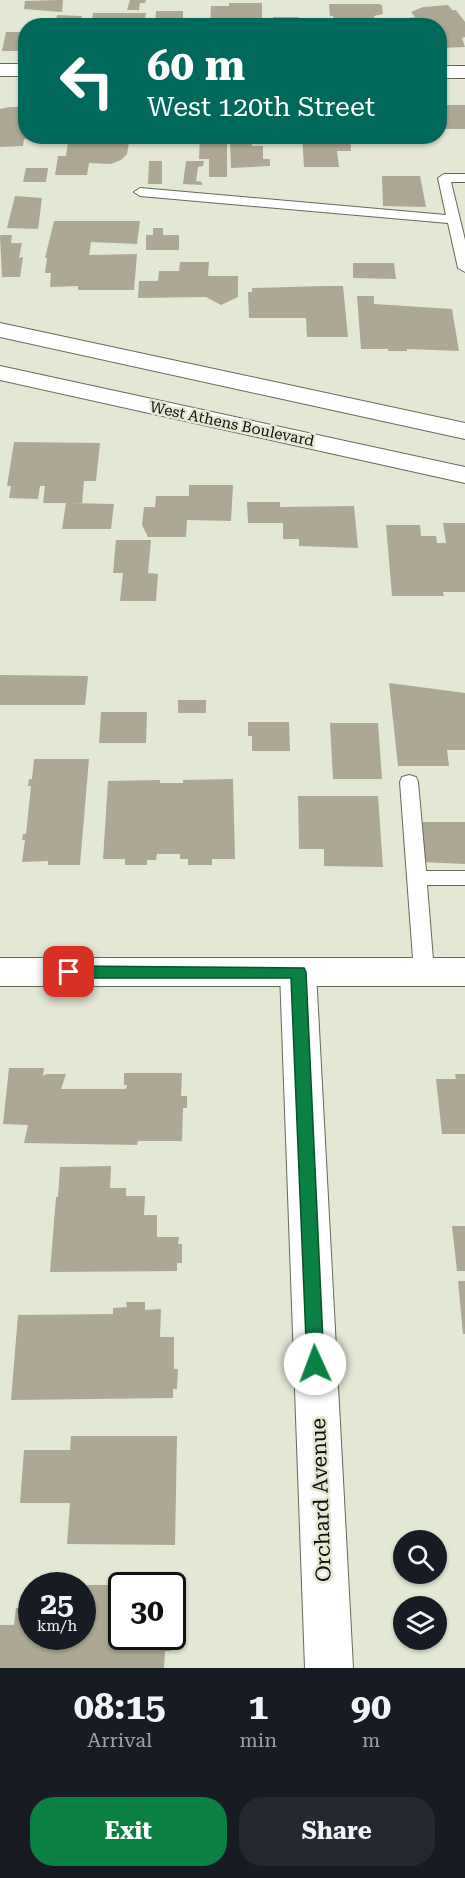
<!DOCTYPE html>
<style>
body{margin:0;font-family:"Roboto Serif",serif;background:#242831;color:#f1f3f6;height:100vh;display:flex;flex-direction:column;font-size:22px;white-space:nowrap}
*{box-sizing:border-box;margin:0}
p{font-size:20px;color:#9ea1a6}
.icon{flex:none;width:33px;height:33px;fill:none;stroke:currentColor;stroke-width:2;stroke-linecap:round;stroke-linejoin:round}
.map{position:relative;height:1668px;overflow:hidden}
.drawer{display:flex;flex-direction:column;background:#171b24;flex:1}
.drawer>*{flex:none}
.top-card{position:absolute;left:18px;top:18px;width:429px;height:126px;border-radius:24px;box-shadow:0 2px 4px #0004;background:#00695c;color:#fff;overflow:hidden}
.tools{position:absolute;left:393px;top:1530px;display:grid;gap:12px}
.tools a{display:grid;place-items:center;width:54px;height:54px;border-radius:50%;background:#171b24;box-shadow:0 2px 4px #0004;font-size:30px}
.speed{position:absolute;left:18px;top:1572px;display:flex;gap:12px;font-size:30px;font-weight:700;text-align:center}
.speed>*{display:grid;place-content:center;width:78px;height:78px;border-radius:50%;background:#171b24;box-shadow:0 2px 4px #0004;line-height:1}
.speed small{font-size:15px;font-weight:400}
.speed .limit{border:3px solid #111;border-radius:9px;background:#fff;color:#111}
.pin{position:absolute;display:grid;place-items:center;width:51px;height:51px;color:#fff;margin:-26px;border-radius:12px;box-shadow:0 3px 9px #0006}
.me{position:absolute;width:66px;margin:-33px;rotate:358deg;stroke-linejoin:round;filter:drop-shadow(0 0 4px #0008)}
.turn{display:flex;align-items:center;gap:21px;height:126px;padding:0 30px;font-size:27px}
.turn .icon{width:78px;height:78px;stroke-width:2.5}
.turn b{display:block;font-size:42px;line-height:51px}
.eta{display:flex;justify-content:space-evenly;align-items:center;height:102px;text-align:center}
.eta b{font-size:36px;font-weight:700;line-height:42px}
.cta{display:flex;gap:12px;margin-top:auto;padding:12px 30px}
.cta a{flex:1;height:69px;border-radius:24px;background:#0b8043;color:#fff;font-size:24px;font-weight:700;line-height:69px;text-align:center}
.cta a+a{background:#242831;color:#f1f3f6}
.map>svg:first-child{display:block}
.building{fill:#aca894}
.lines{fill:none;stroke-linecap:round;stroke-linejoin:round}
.lane-casing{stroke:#646a58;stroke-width:2}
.street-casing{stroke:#646a58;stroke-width:2}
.secondary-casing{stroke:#646a58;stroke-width:2}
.lane{fill:#fff;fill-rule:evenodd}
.street{fill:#fff;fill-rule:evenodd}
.secondary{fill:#fff;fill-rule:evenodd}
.route{fill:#0b8043;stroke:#07532c;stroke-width:1.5}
.labels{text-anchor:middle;stroke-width:5;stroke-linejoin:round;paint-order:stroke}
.far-street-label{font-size:15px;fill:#0c0e07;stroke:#e2e8d4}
.near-street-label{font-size:21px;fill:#0c0e07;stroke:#e2e8d4}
</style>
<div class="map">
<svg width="465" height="1668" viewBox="0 0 465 1668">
<rect width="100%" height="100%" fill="#e2e8d4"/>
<path class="building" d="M59,0h4l-1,12 -38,-3 1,-8z
M130,0h16l-1,3h-5l-1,7h-12z
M229,3h33v23h-52l1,-20h18z
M329,4h50l3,1 1,9 -9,2 1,10h-44l-1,-7h3v-3h-3z
M448,5l4,5h4l9,12v15l-3,1 3,9 -25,1v-22h-40l-4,-6 19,-3 -4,-5 12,-5z
M156,11h27v10h9v5h-37z
M93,13h53l-2,13h-53z
M57,15l25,1 -2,10h-35l2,-6h9z
M273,17h26v3l21,1v5h-47z
M6,32h20v19h-24z
M440,105h25v24h-25z
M10,107h16v29h10l-1,3h-11l-1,7 -23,1v-38z
M69,136h61l-3,18 -6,6 -10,4 -22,-1 -2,12h-32l3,-19h8z
M302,136h48l1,15h-14l2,16h-35z
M369,136h31v6h-31z
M200,137h27v40h-18v-18h-10z
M230,140h21l1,6h11v13h7v7l-39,2z
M149,161h13v23h-14z
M186,161h18l-1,5 -5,1 -2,14 6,1v3l-19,-1z
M26,168h22l-2,14h-23z
M382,176h38l6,31 -43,-1z
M15,196l27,2 -4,31 -31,-1z
M54,221h86l-3,23 -46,-2 -2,13 48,-1 -3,36h-56v-4l-28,1 1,-14h-6l2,-15h-2z
M153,228h10v7h16v15h-33v-15h7z
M0,235h12l-1,8h11l-3,15 4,-1 -3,20h-18z
M180,262h29l-1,14h30v21l-17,8 -15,-8 -68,1 1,-17h19l1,-10h20z
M353,263h41l2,16 -43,-1z
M324,286h19l5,51h-41l-1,-19h-57l-1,-26h4v-4z
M357,296h17v8l78,5 7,42 -52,-2v2h-19v-2h-27z
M14,442l86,1 -4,38h-12l-2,22h-13l45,1 -3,25h-49l4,-26h-23l2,-17h-5l-2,13 -29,-1 2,-12h-4z
M189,485h44l-2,36 -44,-1 -1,17h-38l-6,-12 2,-18h11l1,-11h33z
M247,502h33v5l74,-1 4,42 -59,-2v-7h-16v-16h-35z
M443,523h22v69h-22l1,4h-52l-6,-71h34l1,11h15l1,7h9z
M116,540h35l-3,33 10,1 -2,27h-36l3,-28h-10z
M0,675l88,1 -3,29h-85z
M389,683l76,10v57h-18l2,16h-51z
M178,700h28v13h-28z
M101,712h46l-1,31h-47z
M248,722h41l1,29h-38v-15h-4z
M330,723h48l4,56h-49z
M34,759h55l-9,106h-32v-4l-26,1 3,-22h-3l1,-6h3l5,-48h-3l1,-7h3z
M233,779l2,80h-23v6h-24v-6h-8v-5h-23l-1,6h-9v5h-22v-6h-22l5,-78 52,-1v3h23v-3z
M298,796h80l5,71 -59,-1v-17h-25z
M415,822h50v42l-42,-2z
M9,1068h35l-1,8 3,-2h20l-5,15h65l1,-4h-3v-12h58l-1,23h6v12h-4l-1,33h-44l-1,4 -113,-2 4,-18 -25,-1z
M455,1074h10v60h-23l-6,-55h20z
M111,1166l-1,22h16v8h19l-1,19h13v22h22l-1,7h4v19h-5v8l-127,1 6,-75h2l2,-30z
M452,1226h13v45h-8z
M458,1281h7v53h-2z
M126,1302h19v8l16,-1 -1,28h14v32h4l-1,20h-4v9l-162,2 7,-85 95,-1v-6l14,-1z
M71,1436h106l-2,109 -108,-1 3,-41h-50l4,-53h46z
M82,1585h40v51h50l-1,15h-6l-1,17h-164v-43h14l2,-17h16v28h50z"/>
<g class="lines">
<defs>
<path id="lane" d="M444,174h21v8h-14l14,58v32l-7,-4 -10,-45 -308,-27 -6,-4 6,-4 306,27 -8,-37z
M409,775l7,2 2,5 8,89h39v14h-38l7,87 -3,6 -7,2 -7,-2 -3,-6 -14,-190 2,-5z"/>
<path id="street" d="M0,64h26v12h-26z
M440,66h25v12h-25z
M0,323l465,100v16l-465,-102z
M0,366l465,101v16l-465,-103z
M298,958l13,4 5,10 37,696h-48l-25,-696 5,-10z"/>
<path id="secondary" d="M0,958h465v28h-465z"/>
</defs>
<use href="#lane" class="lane-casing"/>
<use href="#street" class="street-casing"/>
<use href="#secondary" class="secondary-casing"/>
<use href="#lane" class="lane"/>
<use href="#street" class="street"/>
<use href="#secondary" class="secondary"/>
</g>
<path class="route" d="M69,966l235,2 2,4 18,392 -2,5 -7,3 -6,-3 -2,-5 -16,-386h-222l-5,-2 -2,-4 2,-4z"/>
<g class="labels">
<g class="far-street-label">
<text transform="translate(232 424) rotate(12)" y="5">West Athens Boulevard</text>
</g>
<g class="near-street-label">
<text transform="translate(321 1500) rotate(-92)" y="7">Orchard Avenue</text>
</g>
</g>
</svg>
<div class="tools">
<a><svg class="icon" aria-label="search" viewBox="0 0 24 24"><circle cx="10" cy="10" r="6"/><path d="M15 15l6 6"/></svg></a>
<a><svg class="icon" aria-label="layers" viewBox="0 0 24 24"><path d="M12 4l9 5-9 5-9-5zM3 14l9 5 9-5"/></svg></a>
</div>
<div class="speed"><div>25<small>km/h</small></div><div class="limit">30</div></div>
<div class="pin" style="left:69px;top:972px;background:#d93025"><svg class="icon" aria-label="arrive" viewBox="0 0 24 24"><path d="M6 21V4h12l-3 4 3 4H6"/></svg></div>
<svg class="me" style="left:315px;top:1364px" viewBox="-20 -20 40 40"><circle r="19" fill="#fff"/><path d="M0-13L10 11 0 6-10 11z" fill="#0b8043"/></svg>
<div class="top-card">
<div class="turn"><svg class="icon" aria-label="left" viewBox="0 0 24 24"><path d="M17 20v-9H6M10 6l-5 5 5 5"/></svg><div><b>60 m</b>West 120th Street</div></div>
</div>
</div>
<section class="drawer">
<div class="eta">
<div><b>08:15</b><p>Arrival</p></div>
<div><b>1</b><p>min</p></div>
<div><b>90</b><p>m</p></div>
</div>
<div class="cta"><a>Exit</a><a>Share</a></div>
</section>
